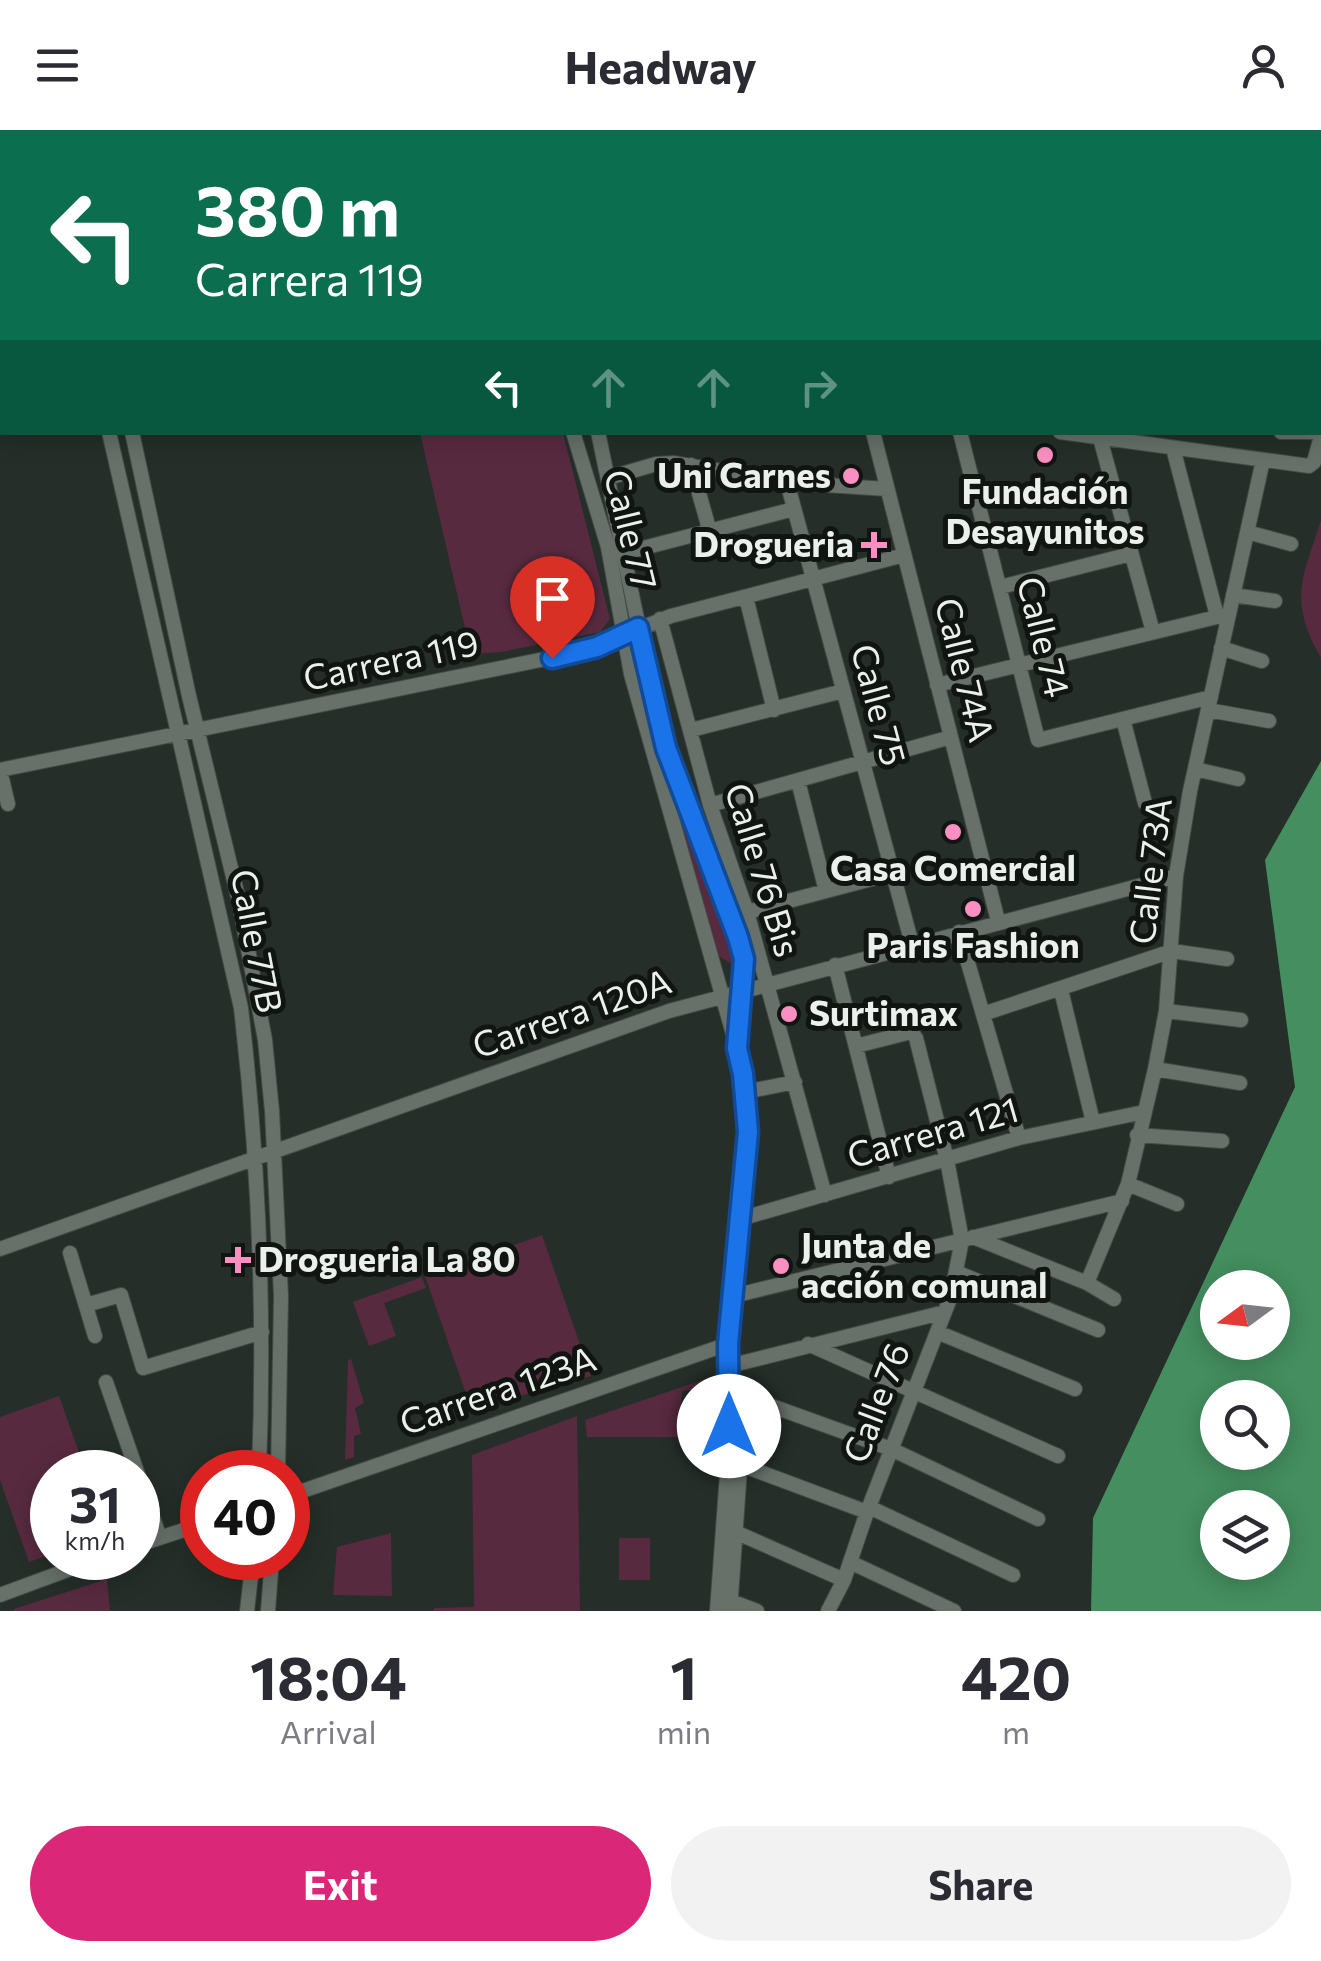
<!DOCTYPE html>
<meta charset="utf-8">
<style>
body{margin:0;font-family:Commissioner,sans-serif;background:#f2f2f3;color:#2b2b33;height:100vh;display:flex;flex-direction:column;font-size:38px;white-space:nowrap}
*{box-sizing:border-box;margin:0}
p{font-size:32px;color:#7c7c81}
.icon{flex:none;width:55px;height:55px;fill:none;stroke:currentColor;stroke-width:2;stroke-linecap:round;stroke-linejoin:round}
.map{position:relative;height:1481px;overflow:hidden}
.panel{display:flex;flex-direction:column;background:#fff;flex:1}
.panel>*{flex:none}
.banner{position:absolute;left:0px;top:0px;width:1322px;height:305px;box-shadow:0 5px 25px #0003;background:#0b6e4f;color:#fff;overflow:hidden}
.needle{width:65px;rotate:255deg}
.fabs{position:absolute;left:1200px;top:1140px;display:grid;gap:20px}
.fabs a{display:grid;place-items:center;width:90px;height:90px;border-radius:50%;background:#fff;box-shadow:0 5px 25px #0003;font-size:50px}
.speed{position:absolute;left:30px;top:1320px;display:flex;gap:20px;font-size:50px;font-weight:700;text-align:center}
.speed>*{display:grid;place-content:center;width:130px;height:130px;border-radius:50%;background:#fff;box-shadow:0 5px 25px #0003;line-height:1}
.speed small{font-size:25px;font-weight:400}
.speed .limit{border:15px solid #d22;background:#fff;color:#111}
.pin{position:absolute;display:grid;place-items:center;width:85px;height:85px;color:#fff;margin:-102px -42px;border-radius:50% 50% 50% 0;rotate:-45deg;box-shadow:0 0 10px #0007}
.pin .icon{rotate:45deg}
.me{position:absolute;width:110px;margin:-55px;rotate:0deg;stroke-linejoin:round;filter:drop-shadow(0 0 8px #0008)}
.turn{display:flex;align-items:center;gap:35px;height:210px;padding:0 30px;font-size:45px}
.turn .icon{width:130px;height:130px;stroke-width:2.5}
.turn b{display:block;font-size:70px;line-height:85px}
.lanes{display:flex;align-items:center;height:95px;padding:0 30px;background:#0003;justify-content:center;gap:50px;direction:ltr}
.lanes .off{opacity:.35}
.eta{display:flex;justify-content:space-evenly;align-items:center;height:170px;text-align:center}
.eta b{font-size:60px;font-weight:700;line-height:70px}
.button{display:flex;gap:20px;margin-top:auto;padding:20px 30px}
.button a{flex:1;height:115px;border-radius:60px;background:#db2777;color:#fff;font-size:40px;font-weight:700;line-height:115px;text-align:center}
.button a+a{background:#f2f2f3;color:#2b2b33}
header{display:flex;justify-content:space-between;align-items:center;height:130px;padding:0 30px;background:#fff;font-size:45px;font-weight:700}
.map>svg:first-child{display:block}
.green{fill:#582a40}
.water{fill:#448e5f;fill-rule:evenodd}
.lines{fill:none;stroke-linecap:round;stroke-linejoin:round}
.minor-casing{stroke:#434a46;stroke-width:16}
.minor{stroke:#677069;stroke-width:14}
.route-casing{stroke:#114b97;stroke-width:25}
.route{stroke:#1a73e8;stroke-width:18}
.poi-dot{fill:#fc8fc2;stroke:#111512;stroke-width:4}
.labels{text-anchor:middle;stroke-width:10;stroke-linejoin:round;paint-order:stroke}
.poi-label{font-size:35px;font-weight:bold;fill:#ebf0ec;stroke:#111512}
.street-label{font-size:35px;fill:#ebf0ec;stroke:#111512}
</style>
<header><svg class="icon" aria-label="menu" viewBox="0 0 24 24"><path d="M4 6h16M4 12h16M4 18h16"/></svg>Headway<svg class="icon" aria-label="person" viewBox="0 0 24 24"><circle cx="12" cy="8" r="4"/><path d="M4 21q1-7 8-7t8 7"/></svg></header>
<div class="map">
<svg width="1321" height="1481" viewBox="0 0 1321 1481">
<rect width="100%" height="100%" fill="#252e28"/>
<path class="green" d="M420,303h143l47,186 -10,13 -99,20 -30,2z
M1321,390v138c-33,-59 -19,-78 0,-138z
M664,638l75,187 -3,6 -6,2 -13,-8z
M542,1105l49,141 -27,8v-4l-8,5 -84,26 -47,-135z
M422,1147l4,11 -42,15 12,33 -27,10 -16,-44z
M351,1229l13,44 -9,5 6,26 -7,2v21l-9,3 3,-100z
M708,1248l-1,11 -25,2 -3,46h-92l-2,-17z
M59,1266l27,76h-34v82l-23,8 -29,-82v-63z
M577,1286l3,195h-146v-3l40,-1 -2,-152z
M391,1403l1,63 -59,-1 4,-48z
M619,1408h31v42h-31z
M107,1449l3,32h-96v-2z"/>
<path class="water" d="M1321,631v850h-230l2,-93 202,-431 -30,-227zM1218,1158h54v54h-54zM1218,1268h54v54h-54zM1218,1378h54v54h-54z"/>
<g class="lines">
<defs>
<path id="minor" d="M73,0v2
M517,0v2
M532,0v2
M93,2v-2
M930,2v-2
M0,242h2
M109,302l132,576c18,154 24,309 18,464
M132,302l57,264 50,205 26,139 7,71 9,185 -3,176
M573,302l35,115 23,127 106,374 6,26 5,58 -20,212v116l-11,151
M598,302l62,297 21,67 61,154 -4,87
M873,302l125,489
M960,302l78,308 173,-43
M1060,302l249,34 5,-4 7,-26
M1281,302h31
M1100,308l53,194
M1173,318l44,168
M691,335l19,67
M608,348l48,-14 17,-1 122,20 92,6
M787,352l125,462
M1247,402l44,12
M624,423l170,-44
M1000,457l131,-33
M1233,465l42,6
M746,467l28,113
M660,489l50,186 37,107 78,283
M1221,518l41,13
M937,555l292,-71
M1208,580l61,11
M1123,589l22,84
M691,600l152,-39
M1195,639l43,10
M0,640l584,-119 87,-35 233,-61
M0,640l8,34
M798,651l28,110
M710,675l241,-68
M747,782l147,-39
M959,802l60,206
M835,835l54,212
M1061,860l32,132
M1166,881l75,9
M983,884l189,-63 55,8
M1155,939l85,14
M745,962l50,-10
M1137,1005l85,6
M1128,1054l49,20
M740,1089l279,-81 125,-26
M973,1107l114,46 27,16
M0,1119l669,-238 507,-135
M70,1123l25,83
M956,1142l142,58
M1087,1153l41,-99 27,-115 11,-58 10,-135 14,-85 73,-331
M733,1166l389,-95
M86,1175l35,-10 22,73 119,-36
M937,1202l138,57
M808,1214l250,112
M729,1236l216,-54
M106,1252l54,156
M730,1261l161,58 147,70
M733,1332l134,50
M288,1366l440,-152
M869,1377l144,68
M733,1401l111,49
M138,1415l64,-21
M850,1432l104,49
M0,1465l100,-37
M731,1471l26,10
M247,1481l6,-53
M268,1481l4,-53
M730,1481l15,-214
M828,1481l16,-31 23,-68 84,-216 11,-56 -15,-80 -31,-122 -4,-5h-5l-51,13"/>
</defs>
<use href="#minor" class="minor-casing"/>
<use href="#minor" class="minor"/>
</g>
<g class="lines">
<defs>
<path id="route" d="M552,528l45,-11 41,-19 28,120 72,189 6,22 -7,89 6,26 5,58 -20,212 1,82"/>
</defs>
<use href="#route" class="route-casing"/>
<use href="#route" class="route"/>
</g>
<g class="poi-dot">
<circle cx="1045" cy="325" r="10"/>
<circle cx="851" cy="346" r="10"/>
<path d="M869 400h10v10h10v10h-10v10h-10v-10h-10v-10h10z"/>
<circle cx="953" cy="702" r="10"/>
<circle cx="973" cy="779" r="10"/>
<circle cx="789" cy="884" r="10"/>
<path d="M233 1115h10v10h10v10h-10v10h-10v-10h-10v-10h10z"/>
<circle cx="781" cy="1136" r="10"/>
</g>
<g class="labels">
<g class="poi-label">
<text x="831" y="358" text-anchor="end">Uni Carnes</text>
<text x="1045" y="374">Fundación<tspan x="1045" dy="40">Desayunitos</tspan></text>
<text x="854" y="427" text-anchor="end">Drogueria</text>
<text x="953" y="751">Casa Comercial</text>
<text x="973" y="828">Paris Fashion</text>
<text x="809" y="896" text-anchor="start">Surtimax</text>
<text x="801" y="1128" text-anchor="start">Junta de<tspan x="801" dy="40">acción comunal</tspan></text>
<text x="258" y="1142" text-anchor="start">Drogueria La 80</text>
</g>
<g class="street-label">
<text transform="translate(630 400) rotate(76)" y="12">Calle 77</text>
<text transform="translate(1043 507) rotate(76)" y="12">Calle 74</text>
<text transform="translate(391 531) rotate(-12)" y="12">Carrera 119</text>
<text transform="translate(964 540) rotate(76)" y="12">Calle 74A</text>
<text transform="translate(878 575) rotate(75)" y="12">Calle 75</text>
<text transform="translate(762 740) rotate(73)" y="12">Calle 76 Bis</text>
<text transform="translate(1151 741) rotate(-83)" y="12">Calle 73A</text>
<text transform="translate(256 811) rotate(79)" y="12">Calle 77B</text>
<text transform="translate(572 884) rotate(-19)" y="12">Carrera 120A</text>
<text transform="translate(933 1003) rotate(-16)" y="12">Carrera 121</text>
<text transform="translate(498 1261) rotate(-19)" y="12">Carrera 123A</text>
<text transform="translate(877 1273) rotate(-69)" y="12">Calle 76</text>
</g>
</g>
</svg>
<div class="fabs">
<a><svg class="needle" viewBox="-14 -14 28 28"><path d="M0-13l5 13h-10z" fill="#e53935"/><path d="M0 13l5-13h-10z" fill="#7c7c81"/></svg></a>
<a><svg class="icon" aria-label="search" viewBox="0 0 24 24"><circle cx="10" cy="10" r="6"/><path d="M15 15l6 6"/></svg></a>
<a><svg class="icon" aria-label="layers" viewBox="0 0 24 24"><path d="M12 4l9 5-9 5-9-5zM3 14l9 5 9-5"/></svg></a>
</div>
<div class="speed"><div>31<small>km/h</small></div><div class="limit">40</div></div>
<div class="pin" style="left:552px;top:528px;background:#d93025"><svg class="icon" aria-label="arrive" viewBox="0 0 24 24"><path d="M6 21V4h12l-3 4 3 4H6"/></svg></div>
<svg class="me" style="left:729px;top:1296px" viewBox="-20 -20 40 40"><circle r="19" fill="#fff"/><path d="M0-13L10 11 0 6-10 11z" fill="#1a73e8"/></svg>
<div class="banner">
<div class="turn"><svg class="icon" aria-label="left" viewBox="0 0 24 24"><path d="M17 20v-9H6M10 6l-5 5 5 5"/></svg><div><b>380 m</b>Carrera 119</div></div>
<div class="lanes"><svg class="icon" aria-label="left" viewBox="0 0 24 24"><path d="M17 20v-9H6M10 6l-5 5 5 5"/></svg><svg class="icon off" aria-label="ahead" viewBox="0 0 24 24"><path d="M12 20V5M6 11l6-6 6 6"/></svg><svg class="icon off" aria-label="ahead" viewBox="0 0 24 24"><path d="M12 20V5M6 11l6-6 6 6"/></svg><svg class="icon off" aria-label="right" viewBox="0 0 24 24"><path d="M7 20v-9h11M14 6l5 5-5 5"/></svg></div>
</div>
</div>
<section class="panel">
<div class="eta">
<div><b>18:04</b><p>Arrival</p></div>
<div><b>1</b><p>min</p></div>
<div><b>420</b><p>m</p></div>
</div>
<div class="button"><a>Exit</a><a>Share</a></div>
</section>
